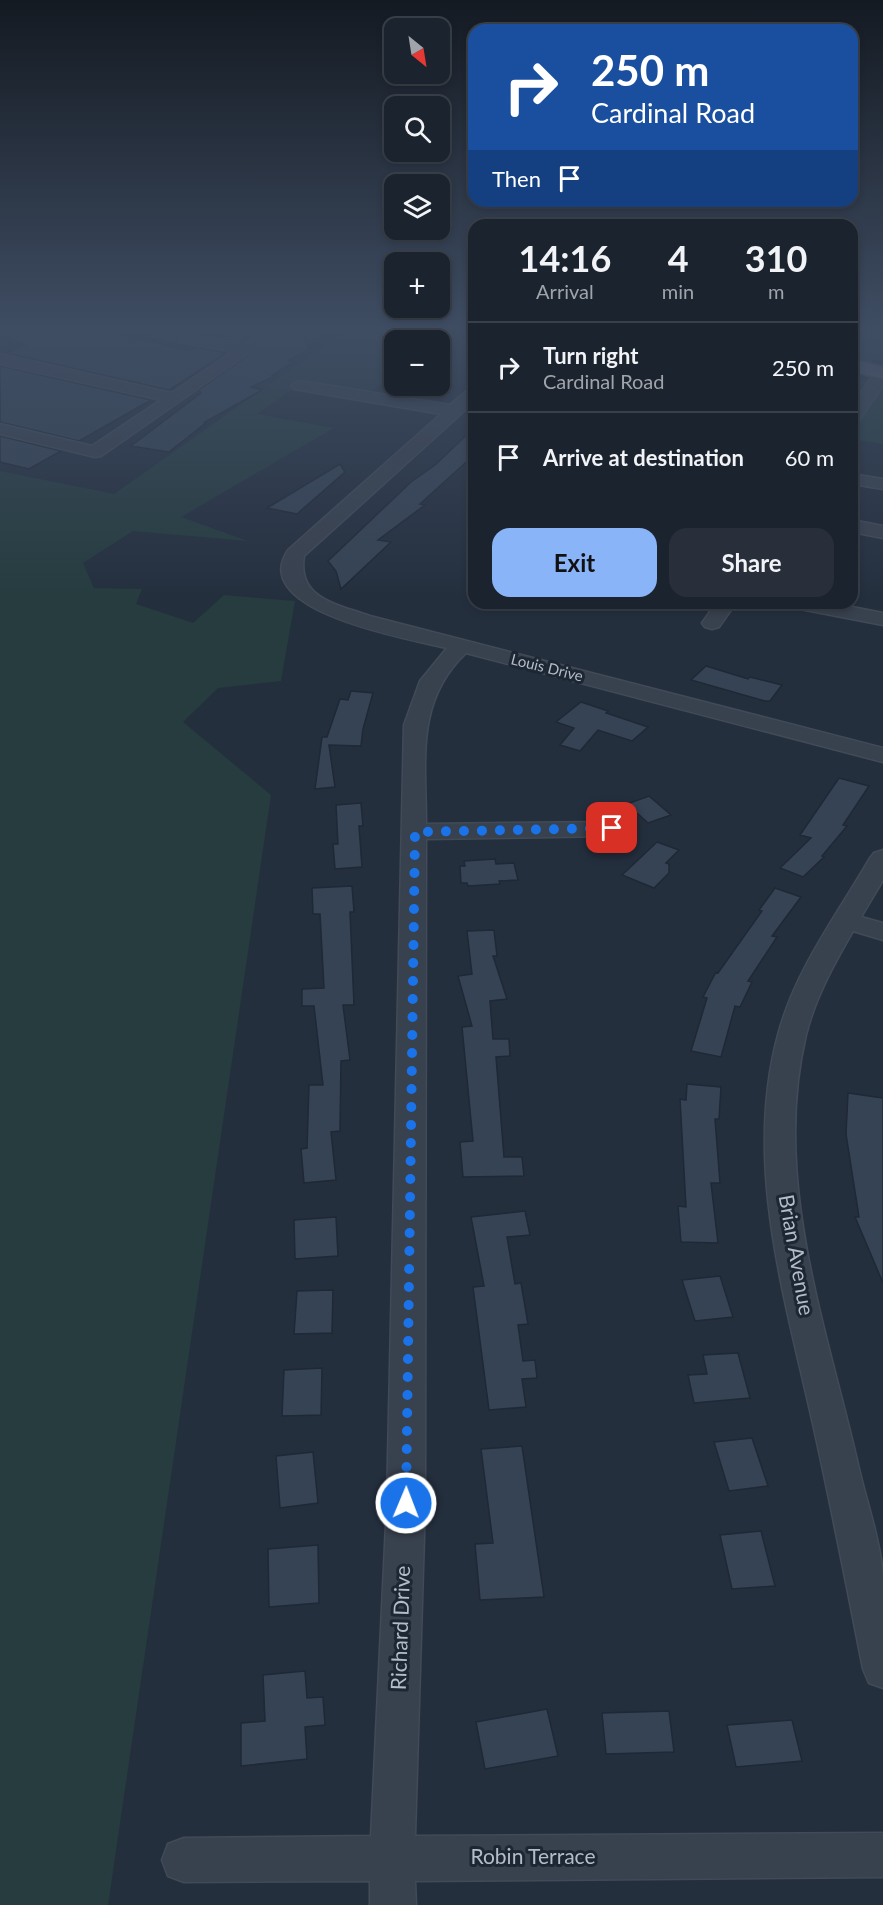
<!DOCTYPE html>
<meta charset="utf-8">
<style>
body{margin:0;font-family:Lato,sans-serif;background:#282f3a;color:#f1f3f6;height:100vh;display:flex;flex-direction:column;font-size:22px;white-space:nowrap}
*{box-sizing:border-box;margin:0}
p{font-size:20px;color:#a0a4aa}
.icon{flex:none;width:33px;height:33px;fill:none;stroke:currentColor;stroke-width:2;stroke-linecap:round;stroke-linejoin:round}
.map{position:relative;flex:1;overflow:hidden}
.details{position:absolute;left:468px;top:219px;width:390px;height:390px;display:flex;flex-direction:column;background:#1b232e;border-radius:18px;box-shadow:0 3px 9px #0003,0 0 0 2px #39404a}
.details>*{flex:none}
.top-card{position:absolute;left:468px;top:24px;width:390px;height:183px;border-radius:18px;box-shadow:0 3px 9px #0003,0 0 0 2px #39404a;background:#1a4fa0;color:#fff;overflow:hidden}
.needle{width:39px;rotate:150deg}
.tools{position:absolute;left:384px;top:18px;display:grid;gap:12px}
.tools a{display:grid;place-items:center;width:66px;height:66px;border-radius:12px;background:#1b232e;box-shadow:0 3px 9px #0003,0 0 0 2px #39404a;font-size:30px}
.pin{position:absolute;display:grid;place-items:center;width:51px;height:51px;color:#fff;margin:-26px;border-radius:12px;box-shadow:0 3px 9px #0006}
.me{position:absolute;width:66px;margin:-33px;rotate:1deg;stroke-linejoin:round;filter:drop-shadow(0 0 4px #0008)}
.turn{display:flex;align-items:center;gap:21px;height:126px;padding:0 24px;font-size:27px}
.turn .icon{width:78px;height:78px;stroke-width:2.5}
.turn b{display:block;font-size:42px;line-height:51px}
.then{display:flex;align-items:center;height:57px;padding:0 24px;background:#0003;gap:12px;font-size:22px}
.eta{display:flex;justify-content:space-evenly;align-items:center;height:102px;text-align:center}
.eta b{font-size:36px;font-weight:700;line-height:42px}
.action{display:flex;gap:12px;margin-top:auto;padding:12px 24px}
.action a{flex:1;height:69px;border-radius:18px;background:#8ab4f8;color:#111;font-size:24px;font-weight:700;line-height:69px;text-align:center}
.action a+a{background:#282f3a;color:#f1f3f6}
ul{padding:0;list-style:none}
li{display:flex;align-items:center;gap:18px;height:90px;padding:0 24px;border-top:2px solid #39404a}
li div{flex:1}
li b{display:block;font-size:22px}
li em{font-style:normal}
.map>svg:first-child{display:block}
.green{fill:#263c3f}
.building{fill:#364354;stroke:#1f2835;stroke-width:1.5}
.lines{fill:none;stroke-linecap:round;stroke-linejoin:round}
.minor-casing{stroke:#414a57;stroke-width:3}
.major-casing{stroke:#414a57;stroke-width:3}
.minor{fill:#38414e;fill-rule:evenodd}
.major{fill:#56606e;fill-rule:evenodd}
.route{stroke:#1a73e8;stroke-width:10;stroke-dasharray:0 18}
.labels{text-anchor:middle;stroke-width:6;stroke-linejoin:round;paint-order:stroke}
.far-street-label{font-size:15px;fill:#b4bcc9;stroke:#1d2633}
.near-street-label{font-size:21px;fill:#b4bcc9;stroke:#1d2633}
</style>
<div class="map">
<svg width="883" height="1905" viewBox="0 0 883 1905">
<rect width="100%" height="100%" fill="#242f3e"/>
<path class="green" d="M345,331h110l-15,11v-2h-46v34l-29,22 -66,-12 -42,30 77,14 -153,89 67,24 -115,-10 -50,32 11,25 48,1 -6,15 57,19 31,-28 71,6 -14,80 -63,7 -35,34 88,73 -163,1110h-108v-1434l114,23z
M852,331h31v30l-10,-2 -8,10 -13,-3z
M852,378l31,7v59l-31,-5z"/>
<path class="building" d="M0,331h112l77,20 8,-4 29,6 -57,37 -162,-37 18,-8 -25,-8z
M226,331h32l-16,12 -26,-6z
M282,331h47l-22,15 5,1 -24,14 6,1 -22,13 3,1 -24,11 11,3 -57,32h2l-38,30 -38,-6 70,-53 -2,-3z
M0,366l151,34 -72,41 -79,-19z
M474,428v27l-54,49 5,1 -47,35 13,2 -50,47 -5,-18 -8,-10 83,-79 24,-17z
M0,436l61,15 -32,18 -29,-7z
M340,464l5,8 -48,42 -30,-6z
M706,666l42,13 2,-2 32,8 -12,16h-5l-74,-21z
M351,691l22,2 -10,36 -2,17 -32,-1 6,42 -20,2 7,-52h5l13,-38 8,1z
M581,702l27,9 -2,2 42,14 -16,14 -34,-11 -18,21 -20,-6 14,-17 -18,-6z
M839,778l30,8 -26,39 4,1 -25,30 2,1 -21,20 -23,-9 31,-30 -11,-3z
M649,796l22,19 -23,8 -21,-19z
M361,803l2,23h-4l3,41 -27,2 -2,-25h5l-2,-39z
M657,842l22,8 -13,13 3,1v9l-15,15 -32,-13z
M495,859l1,5 18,-1 4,17 -19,1 1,3 -32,2 -1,-3h-6l-1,-17h5l-1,-5z
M352,886l2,26h-4l4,93h-11l7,55 -9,1 -1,70 -9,1 5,48 -32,3 -3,-34 6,-1 2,-63h14l-9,-79h-12v-17l22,-1 -4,-74h-7l-1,-26z
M775,888l26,9 -29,39 5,1 -29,44 4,1 -12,25 -5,-1 -14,51 -30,-6 16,-53 -4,-1 13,-25 2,1 44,-62 -3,-1z
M494,930l3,26h-4l14,43 -17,2 3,38h16l1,17 -14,1 8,100h18l2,19 -61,1 -3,-35 13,-1 -11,-114 10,-1 -14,-50 14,-2 -5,-43z
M687,1084l34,3 -2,32h-4l5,64h-9l7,60 -37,-1 -3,-36 8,1 -6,-108 6,1z
M848,1093l35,5v185l-28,-66h4l-13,-83z
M525,1211l5,24 -23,2 8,47 6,-1 7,41 -10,1 5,36 12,-1 2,18 -15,1 4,28 -37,3 -16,-123 11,-1 -13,-69z
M336,1217l2,39 -43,3 -1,-39z
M720,1276l13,41 -38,4 -13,-41z
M333,1290l-1,43 -38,1 3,-43z
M738,1353l12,45 -56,5 -6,-28 19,-1 -4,-19z
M322,1368l-1,47 -39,1 2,-46z
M752,1438l16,48 -39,5 -15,-49z
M522,1446l22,151 -64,3 -5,-56 18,-1 -12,-94z
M313,1452l5,51 -38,5 -4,-52z
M761,1531l14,55 -43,3 -12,-54z
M318,1545l1,58 -50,4 -1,-58z
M305,1671l2,27 16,-1 2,28 -20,2 2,32 -66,7v-43l24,-2 -2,-46z
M547,1709l11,47 -73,13 -9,-47z
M669,1711l5,41 -68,2 -4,-41z
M792,1720l10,41 -66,6 -9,-42z"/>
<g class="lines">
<defs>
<path id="minor" d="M146,331h32l65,14 19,-14h18l-179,125 -6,1 -95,-23v-10l92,22 69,-46 -161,-36v-10l172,39 60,-41 -79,-16z
M883,368v17l-25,37 -6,1v-17l25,-36z
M300,381l150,24 18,-15 6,-2v14l-170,154c-7,43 33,48 66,60l513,132v14l-417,-109c-51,48 -40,108 -40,171l186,-2 9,2 3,5 -3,5 -9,2 -186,3 -1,664 -10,333 468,-3v44l-468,4 1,24h-46v-24l-186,1 -16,-6 -6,-16 6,-16 16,-6 187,-2 16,-333 17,-778 16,-44 27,-33c-33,-8 -201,-36 -159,-98l153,-136 -147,-25 -2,-3 2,-3z
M852,474l31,5v10l-31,-5z
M852,520l31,6v12l-31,-6z
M716,603h20l-17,24 -7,2 -7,-2 -3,-4z
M790,603h42l51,10v12l-83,-16 -7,-2z
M883,850v30l-22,37 22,6v17l-30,-9c-19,33 -38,67 -47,104 -35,146 22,296 54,438 8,33 20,68 23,102 0,37 0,76 0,113l-14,-5 -6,-14c-16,-82 -32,-164 -50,-245 -28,-127 -70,-260 -35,-389 17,-65 59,-120 92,-177l4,-5z"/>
<path id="major" d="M852,359l31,8v12l-31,-8z"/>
</defs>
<use href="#minor" class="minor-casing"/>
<use href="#major" class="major-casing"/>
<use href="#minor" class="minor"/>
<use href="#major" class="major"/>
</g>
<linearGradient id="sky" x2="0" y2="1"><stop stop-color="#141a22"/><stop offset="0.55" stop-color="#3f4d63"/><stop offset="1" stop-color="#3f4d63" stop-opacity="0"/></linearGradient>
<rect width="883" height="598" fill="url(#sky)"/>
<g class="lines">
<path class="route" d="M406,1503l9,-671 197,-4"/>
</g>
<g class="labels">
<g class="far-street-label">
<text transform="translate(547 668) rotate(14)" y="5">Louis Drive</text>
</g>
<g class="near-street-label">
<text transform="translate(796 1255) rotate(80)" y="7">Brian Avenue</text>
<text transform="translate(401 1628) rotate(-88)" y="7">Richard Drive</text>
<text x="533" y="1864">Robin Terrace</text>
</g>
</g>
</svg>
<div class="tools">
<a><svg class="needle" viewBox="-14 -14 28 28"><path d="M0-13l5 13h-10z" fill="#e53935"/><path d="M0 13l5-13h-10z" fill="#a0a4aa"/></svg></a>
<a><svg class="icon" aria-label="search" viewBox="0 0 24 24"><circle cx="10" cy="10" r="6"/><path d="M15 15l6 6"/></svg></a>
<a><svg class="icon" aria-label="layers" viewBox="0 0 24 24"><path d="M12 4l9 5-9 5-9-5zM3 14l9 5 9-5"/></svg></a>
<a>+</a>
<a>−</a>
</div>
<div class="pin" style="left:612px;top:828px;background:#d93025"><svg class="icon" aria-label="arrive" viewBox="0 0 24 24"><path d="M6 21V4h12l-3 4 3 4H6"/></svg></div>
<svg class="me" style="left:406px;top:1503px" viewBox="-20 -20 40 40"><circle r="17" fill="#1a73e8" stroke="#fff" stroke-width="3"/><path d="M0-11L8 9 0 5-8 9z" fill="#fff"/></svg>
<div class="top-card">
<div class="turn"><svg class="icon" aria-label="right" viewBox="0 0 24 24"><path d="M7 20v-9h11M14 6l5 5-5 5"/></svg><div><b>250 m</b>Cardinal Road</div></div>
<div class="then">Then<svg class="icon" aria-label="arrive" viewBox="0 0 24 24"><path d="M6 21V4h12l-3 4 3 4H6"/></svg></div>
</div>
<section class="details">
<div class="eta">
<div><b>14:16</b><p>Arrival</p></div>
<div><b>4</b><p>min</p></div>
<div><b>310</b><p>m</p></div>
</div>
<ul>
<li><svg class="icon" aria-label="right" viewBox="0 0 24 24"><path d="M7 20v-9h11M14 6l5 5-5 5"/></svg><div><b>Turn right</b><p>Cardinal Road</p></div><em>250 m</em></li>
<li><svg class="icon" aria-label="arrive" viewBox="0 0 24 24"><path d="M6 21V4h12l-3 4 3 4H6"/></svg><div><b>Arrive at destination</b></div><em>60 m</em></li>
</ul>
<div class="action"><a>Exit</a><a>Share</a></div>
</section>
</div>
